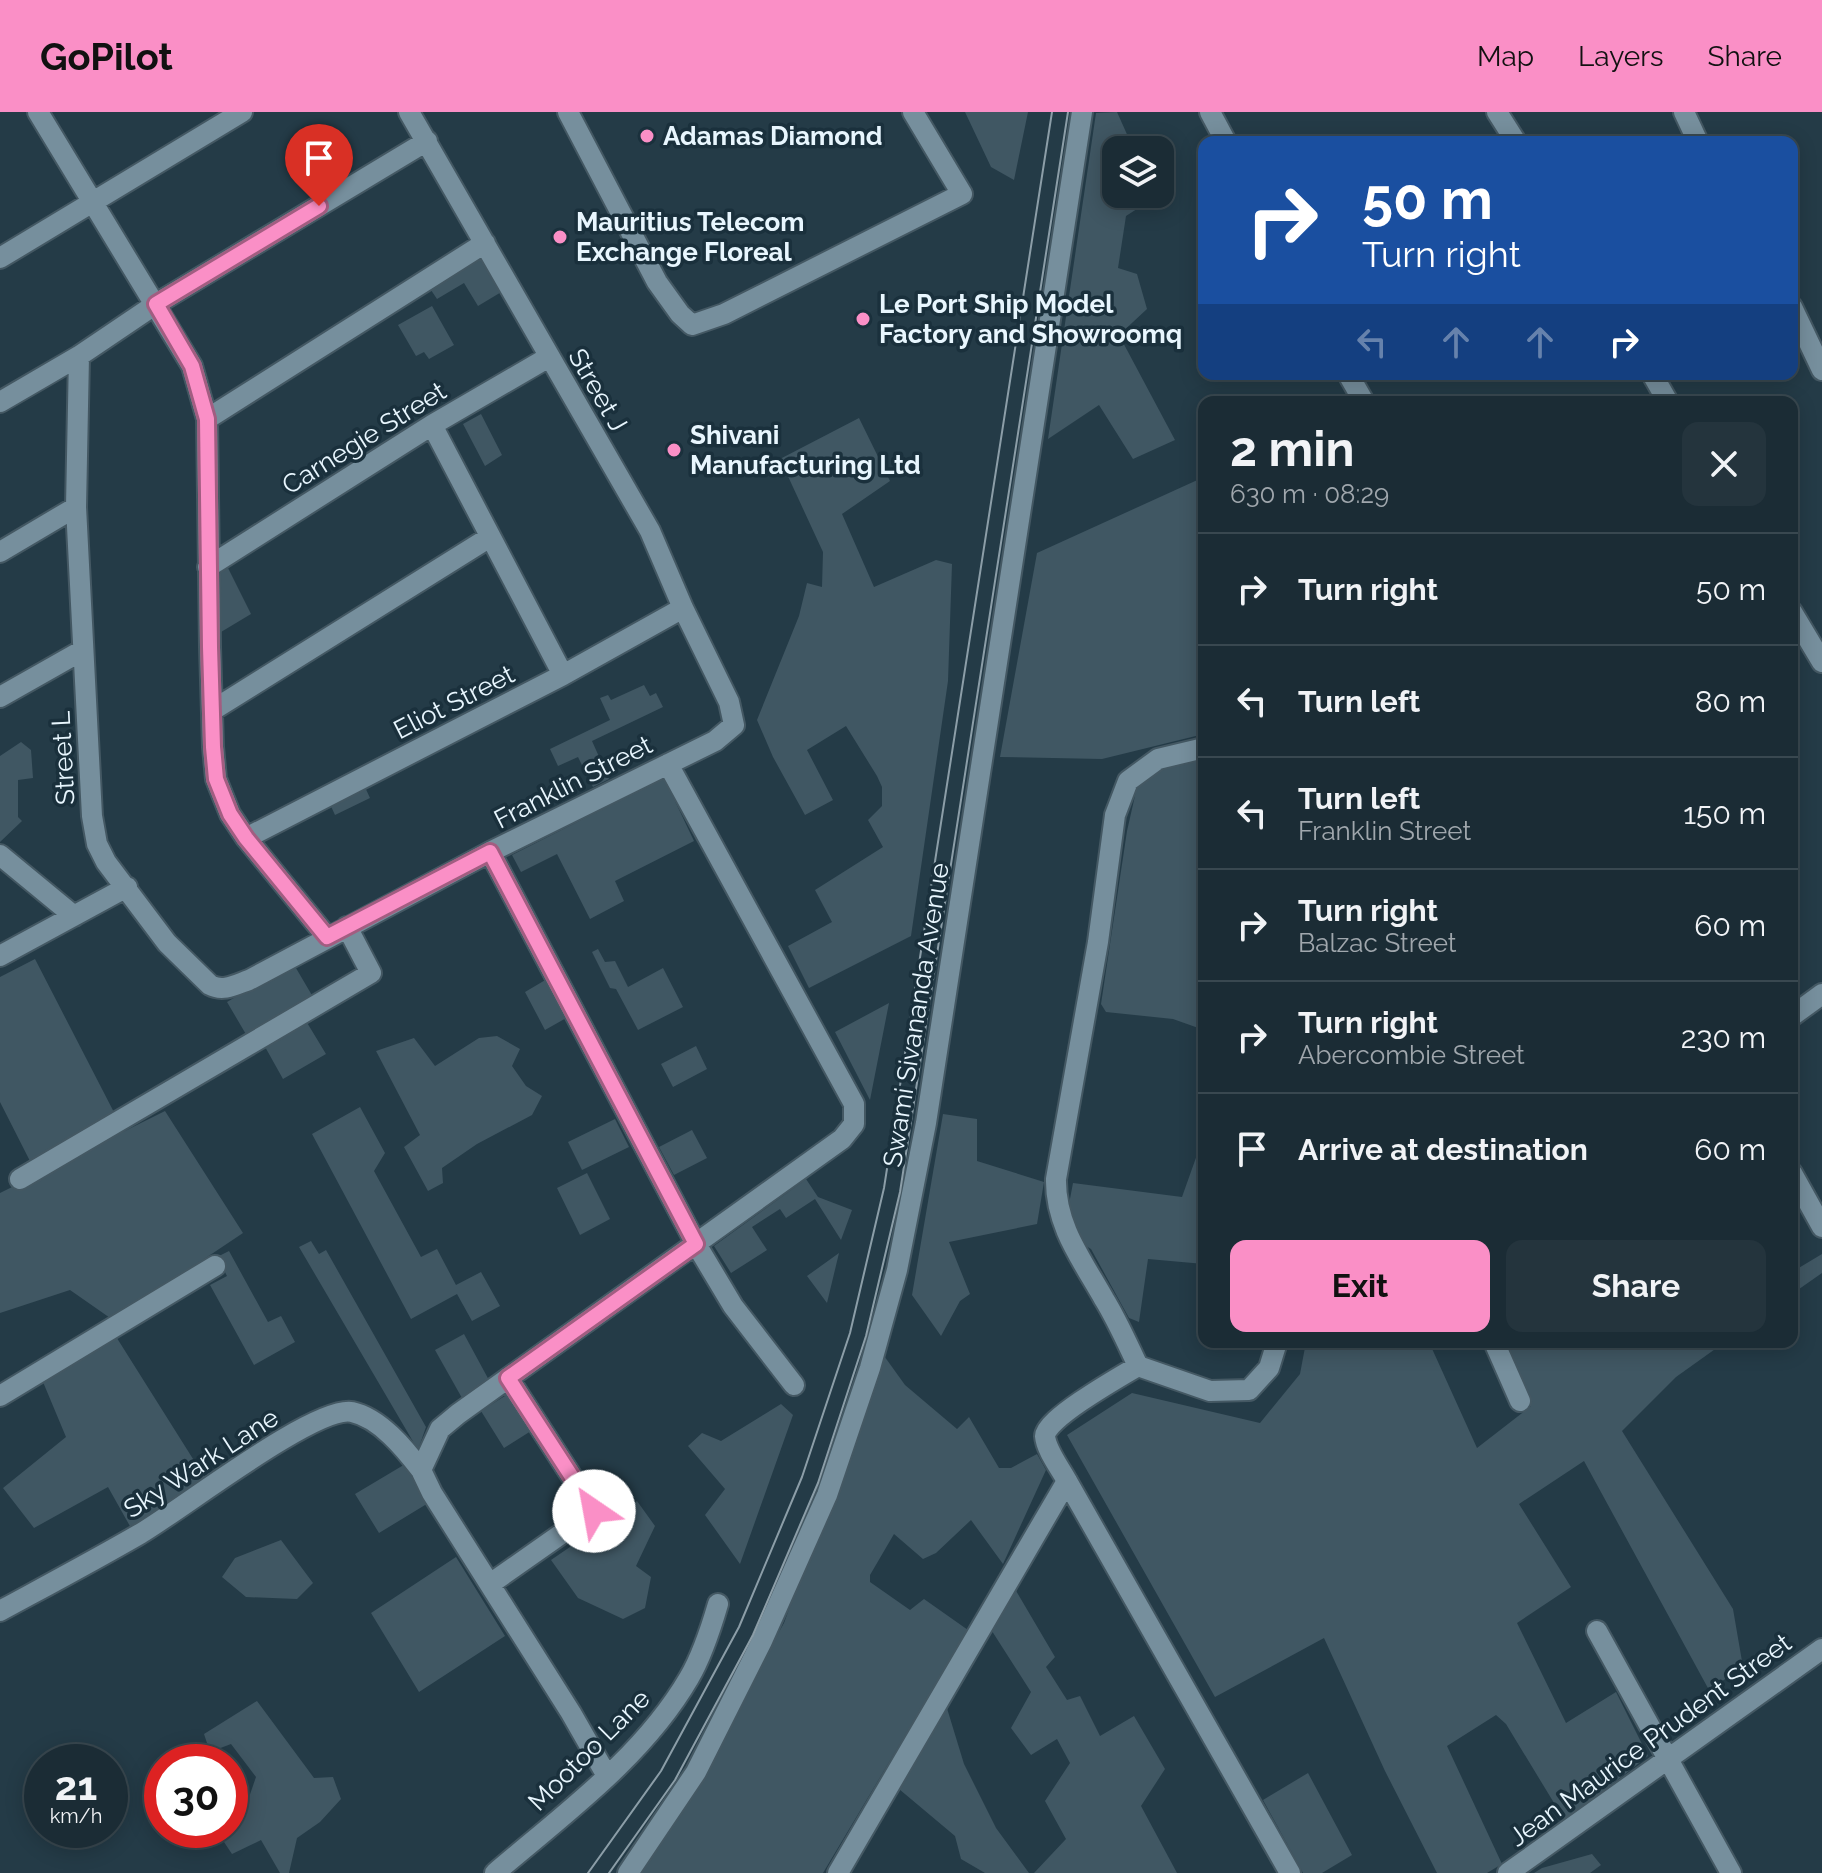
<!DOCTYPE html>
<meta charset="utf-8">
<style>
body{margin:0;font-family:Raleway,sans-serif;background:#24343d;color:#f1f3f6;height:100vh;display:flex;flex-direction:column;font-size:30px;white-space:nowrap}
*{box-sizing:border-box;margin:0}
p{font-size:26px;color:#a0a7ad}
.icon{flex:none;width:44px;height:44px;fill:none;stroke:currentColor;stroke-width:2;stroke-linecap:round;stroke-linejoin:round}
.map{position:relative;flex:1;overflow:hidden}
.panel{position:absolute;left:1198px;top:284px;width:600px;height:952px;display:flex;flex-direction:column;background:#1b2c35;border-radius:16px;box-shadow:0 4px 20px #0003,0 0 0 2px #394850}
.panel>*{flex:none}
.top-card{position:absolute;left:1198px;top:24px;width:600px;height:244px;border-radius:16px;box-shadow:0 4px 20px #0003,0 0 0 2px #394850;background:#1a4fa0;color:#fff;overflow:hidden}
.fabs{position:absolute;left:1102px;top:24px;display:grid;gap:16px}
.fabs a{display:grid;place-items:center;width:72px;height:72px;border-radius:16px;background:#1b2c35;box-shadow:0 4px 20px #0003,0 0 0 2px #394850;font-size:40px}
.speed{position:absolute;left:24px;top:1632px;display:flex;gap:16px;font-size:40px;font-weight:700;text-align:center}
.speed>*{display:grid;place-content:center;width:104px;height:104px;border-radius:50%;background:#1b2c35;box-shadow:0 4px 20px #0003,0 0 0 2px #394850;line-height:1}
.speed small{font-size:20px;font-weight:400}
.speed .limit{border:12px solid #d22;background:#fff;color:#111}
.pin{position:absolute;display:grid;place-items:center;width:68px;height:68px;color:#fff;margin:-82px -34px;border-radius:50% 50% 50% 0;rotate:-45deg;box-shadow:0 0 8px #0007}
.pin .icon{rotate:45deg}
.me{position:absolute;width:88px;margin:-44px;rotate:327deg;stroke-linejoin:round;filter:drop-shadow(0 0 6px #0008)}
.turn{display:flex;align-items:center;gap:28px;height:168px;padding:0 32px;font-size:36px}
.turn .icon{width:104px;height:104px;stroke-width:2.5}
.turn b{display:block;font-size:56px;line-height:68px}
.lanes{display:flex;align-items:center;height:76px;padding:0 32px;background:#0003;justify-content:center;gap:40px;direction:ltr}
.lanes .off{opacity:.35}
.round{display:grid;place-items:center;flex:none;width:84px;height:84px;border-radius:16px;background:#24343d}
.headline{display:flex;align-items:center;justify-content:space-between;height:136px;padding:0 32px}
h1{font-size:48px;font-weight:700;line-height:60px}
.cta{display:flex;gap:16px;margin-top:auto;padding:16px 32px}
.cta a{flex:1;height:92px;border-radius:16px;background:#fa8fc6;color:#111;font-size:32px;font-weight:700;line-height:92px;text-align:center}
.cta a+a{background:#24343d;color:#f1f3f6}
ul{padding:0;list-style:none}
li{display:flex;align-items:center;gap:24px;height:112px;padding:0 32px;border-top:2px solid #394850}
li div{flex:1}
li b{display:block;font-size:30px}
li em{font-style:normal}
header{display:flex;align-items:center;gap:48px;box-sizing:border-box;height:112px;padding:0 40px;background:#fa8fc6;color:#111}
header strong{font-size:38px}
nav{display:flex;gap:44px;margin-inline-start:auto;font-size:28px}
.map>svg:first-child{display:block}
.green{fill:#405763}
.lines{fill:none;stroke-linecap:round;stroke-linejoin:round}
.minor-casing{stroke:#445863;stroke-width:24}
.tertiary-casing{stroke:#445863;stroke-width:24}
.minor{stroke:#768f9d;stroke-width:20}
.tertiary{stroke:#768f9d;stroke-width:20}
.tram{stroke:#8c9ea8;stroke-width:2}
.route-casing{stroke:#a25d81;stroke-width:20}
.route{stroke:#fa8fc6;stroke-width:14}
.poi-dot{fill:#fa8fc6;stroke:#1a303c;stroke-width:3}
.labels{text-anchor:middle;stroke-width:7;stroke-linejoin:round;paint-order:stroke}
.poi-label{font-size:26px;font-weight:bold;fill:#e8f6fe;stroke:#1a303c;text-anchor:start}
.street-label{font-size:26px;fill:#e8f6fe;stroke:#1a303c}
</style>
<header>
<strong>GoPilot</strong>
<nav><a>Map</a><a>Layers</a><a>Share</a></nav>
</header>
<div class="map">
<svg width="1822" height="1761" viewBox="0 0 1822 1761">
<rect width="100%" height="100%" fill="#243b47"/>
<path class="green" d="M965,0h63l-14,68 -23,-13z
M1117,0l17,38h-18v44h36l2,4 -28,18 -8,52 19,6 10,35 -28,26 56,105 -42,19 -34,-54 -51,34 48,-326z
M482,144l21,35 -25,15 -14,-23 -27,16 -8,-12z
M432,194l22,39 -25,14 -5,-7 -8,4 -18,-31z
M481,302l21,41 -17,11 -22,-42z
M859,306l31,63 -48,33 32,73 62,-27 16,4 -4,117 -37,255 -102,52 -21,-42 44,-24 -17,-32 68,-43 -15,-27 14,-14v-19l-5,-11 -31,-50 -39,24 26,50 -28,15 -32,-58 -16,-37 42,-104 8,-33 15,4 1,-35 -43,-93z
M1204,365v257l-102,25 -102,-2 37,-204z
M228,456l23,46 -35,21 1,-62z
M644,573l6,11 6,-3 7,14 -71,34 17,38 -16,8 -15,-30 -20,9 -8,-17 60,-29 -10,-22 8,-3 3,5z
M21,630l10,8 2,28 -15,2v37l4,4 -22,21v-86z
M1204,642v276l-31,-11 -67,-7 -5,-8 26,-173 12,-53z
M664,666l30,63 -79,40 9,20 -34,18 -33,-65 -36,18 -9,-17z
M364,673l6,13 -35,17 -6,-13z
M598,837l7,13 10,-1 13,26 35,-19 20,39 -45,23 -22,-41 -6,-1 -18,-36z
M35,847l84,163 -86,45 -33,-65v-125z
M293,851l20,34 -66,39 -20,-34z
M547,867l21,38 -23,13 -20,-38z
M889,891l-19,97 -35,-68z
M306,909l20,33 -43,25 -19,-34z
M497,924l23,13 -8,17 14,20 16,10 -10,19 -55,29 -35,24 1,15 -15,8 -24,-44 16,-12 -44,-84 38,-13 21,28 44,-28z
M696,934l11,23 -34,18 -12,-23z
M360,995l25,46 -11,18 47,86 16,-8 19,36 25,-13 19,34 -28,15 -15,-27 -46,25 -99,-185z
M165,999l78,122 -130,87 -43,-30 -70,23v-120z
M943,1002l34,5v42l67,21 -7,42 -88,18 21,52 -10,7 -19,35 -29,-41z
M615,1007l14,28 -47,23 -14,-28z
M692,1018l15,28 -33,17 -15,-28z
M1198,1040h6v42l-6,19 6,1v50l-56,-5 -9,63 -10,-4 -38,-69 -12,-7 -10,-38 4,-21 109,14z
M587,1061l23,46 -30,16 -23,-47z
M806,1067l12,18 34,13 -11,30 -26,-41 -29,19 -6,-9 -28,18 15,23 -36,23 -17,-27z
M311,1129l8,13 7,-4 100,177 -8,23 -119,-203z
M229,1139l39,71 13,-6 14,26 -41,23 -44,-80 17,-9 -10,-19z
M839,1141l-12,50 -20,-27z
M1822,1142v19l-30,21v-22z
M464,1222l26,48 -28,16 -27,-48z
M115,1223l90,143 -74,50 -23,-41 -74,41 -31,-40 63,-51 -23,-55z
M1306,1230h123l48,106 54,-42 -27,-64h221l-49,35 -54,54 111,178 10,58 -34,23 -125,-229 -65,43 52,83 -54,36 49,100 50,-31 32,64 -83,65 -59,-97 -10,-9 -49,31 55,118 -15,9h-50l-52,-102 -61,-133 -109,59 -148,-262 65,-42 128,30 40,-49z
M882,1241l23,32 52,44 12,-12 30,51h12l26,-14 9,16 -43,94 -32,-44 -35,33 -13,6 -29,-25 -24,41v7l40,28 14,-11 44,31 -145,243h-187l45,-67 103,-183z
M508,1282l23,37 -27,17 -23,-37z
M781,1292l12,11 -53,149 -35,-49 20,-26 -37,-43 14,-13 19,8z
M407,1351l23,39 -51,31 -24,-39z
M637,1389l18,25 -19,40 15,11 -6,31 -22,11 -45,-21 -27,-38z
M281,1428l32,43 -16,16 -51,-2 -24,-20 13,-19z
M456,1445l49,79 -86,56 -48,-79z
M1015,1477l40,68 -9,10 21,33 13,-4 20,40 34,-20 31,53 -24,37 36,67h-143l32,-34 -21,-38 25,-38 -13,-24 -26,16 -20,-27 20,-36 -41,-64z
M257,1589l57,77 19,-1 8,22 -21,23 -23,16 -8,35h-9l-19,-33 -29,14 -16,-24h14v-18l17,-9 9,-26 -25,-33 -21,8 -6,-18z
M946,1593l18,59 32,64 33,45h-44l-24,-14 -6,-23 -56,-47z
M1308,1661l44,82 -30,18h-19l-40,-73z
M1592,1742l9,11 -11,8h-56l8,-5z"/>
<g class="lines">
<defs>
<path id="minor" d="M38,0l154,254 15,53 3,228 3,100 3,32 14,35 16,24 81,99
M568,0l89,170 23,32 12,11 32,-11 238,-120 -49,-82
M1210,0l16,30
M1497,0l19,30
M1684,0l14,30
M0,146l242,-146
M1792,195l30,63
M79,244l-3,151 16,309 5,28 9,18 61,81 43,42c13,7 25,0 39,-5l241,-128 225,-111 19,-16 -5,-23 -46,-94 -33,-77 -241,-419
M1348,262l16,28
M1652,262l16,28
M0,290l79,-46 77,-52 271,-163
M207,307l278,-176
M432,313l131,250
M0,440l76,-45
M208,455l224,-142 117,-68
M1792,500l30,50
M0,585l83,-47
M213,598l277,-173
M1204,636l-46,11 -30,22 -13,34 -17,127 -42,237c-1,46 26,81 48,120 13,21 23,44 34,67l72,25 39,-1 20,-22 8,-26
M246,726l317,-163 120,-67
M490,740l206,392 37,62 61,79
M0,743l74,61
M0,844l127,-69
M1792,904l30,-22
M1792,1061l30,54
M20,1067l351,-206 -24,-46
M1494,1230l26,59
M1138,1254c-17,10 -93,53 -93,70 1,14 15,32 22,45l223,392
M0,1284l215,-130
M490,1472l104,-73 -86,-133
M0,1499c46,-25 93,-50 138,-76 39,-22 177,-130 214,-123 28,6 53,37 69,58
M1597,1519l134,242
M607,1664l-36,-63 -139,-220 -11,-23 19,-41 18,-15 384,-275 12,-15v-20l-186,-340
M495,1761c69,-59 148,-116 194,-195 13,-22 22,-50 29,-74
M838,1761l229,-392
M1508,1761l314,-224"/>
<path id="tertiary" d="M628,1761l68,-101 66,-131 65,-146 43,-127 27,-98 29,-147 156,-1011"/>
</defs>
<use href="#minor" class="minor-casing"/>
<use href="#tertiary" class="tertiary-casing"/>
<use href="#minor" class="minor"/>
<use href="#tertiary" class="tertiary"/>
<path class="tram" d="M588,1761l73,-102 78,-144 63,-150 48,-144 34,-145 168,-1076
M609,1761l66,-93 78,-145 65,-152 48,-147 34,-144 168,-1080"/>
</g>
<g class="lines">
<defs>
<path id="route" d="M319,94l-163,98 36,62 15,53 3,228 3,100 3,32 14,35 16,24 81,99 163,-85 206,392 -188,134 86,133"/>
</defs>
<use href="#route" class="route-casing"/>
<use href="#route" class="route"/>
</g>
<g class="poi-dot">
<circle cx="647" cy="24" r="8"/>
<circle cx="560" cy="125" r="8"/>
<circle cx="863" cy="207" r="8"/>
<circle cx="674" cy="338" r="8"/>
</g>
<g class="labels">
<g class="poi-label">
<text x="663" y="33">Adamas Diamond</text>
<text x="576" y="119">Mauritius Telecom<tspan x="576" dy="30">Exchange Floreal</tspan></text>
<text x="879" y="201">Le Port Ship Model<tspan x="879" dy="30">Factory and Showroomq</tspan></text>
<text x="690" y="332">Shivani<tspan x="690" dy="30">Manufacturing Ltd</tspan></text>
</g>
<g class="street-label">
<text transform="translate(598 278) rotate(60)" y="9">Street J</text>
<text transform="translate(364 326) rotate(-32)" y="9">Carnegie Street</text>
<text transform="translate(454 590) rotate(-27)" y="9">Eliot Street</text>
<text transform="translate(63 646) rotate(-93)" y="9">Street L</text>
<text transform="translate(573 670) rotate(-27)" y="9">Franklin Street</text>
<text transform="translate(916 903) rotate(-81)" y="9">Swami Sivananda Avenue</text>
<text transform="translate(201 1351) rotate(-33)" y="9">Sky Wark Lane</text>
<text transform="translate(1650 1628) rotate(-36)" y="9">Jean Maurice Prudent Street</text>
<text transform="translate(589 1638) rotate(-45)" y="9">Mootoo Lane</text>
</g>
</g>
</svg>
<div class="fabs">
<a><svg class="icon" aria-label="layers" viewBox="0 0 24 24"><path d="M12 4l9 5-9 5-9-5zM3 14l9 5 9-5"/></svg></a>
</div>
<div class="speed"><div>21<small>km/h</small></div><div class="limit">30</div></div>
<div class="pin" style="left:319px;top:94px;background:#d93025"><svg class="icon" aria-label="arrive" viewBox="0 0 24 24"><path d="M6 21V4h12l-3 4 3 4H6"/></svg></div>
<svg class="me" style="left:594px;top:1399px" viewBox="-20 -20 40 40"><circle r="19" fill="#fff"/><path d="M0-13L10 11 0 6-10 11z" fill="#fa8fc6"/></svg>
<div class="top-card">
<div class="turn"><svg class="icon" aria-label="right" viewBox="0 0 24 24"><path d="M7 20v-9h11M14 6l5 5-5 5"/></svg><div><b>50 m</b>Turn right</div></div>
<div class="lanes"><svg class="icon off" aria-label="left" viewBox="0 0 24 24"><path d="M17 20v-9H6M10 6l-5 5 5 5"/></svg><svg class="icon off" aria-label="ahead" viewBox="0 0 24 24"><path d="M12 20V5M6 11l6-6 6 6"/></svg><svg class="icon off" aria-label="ahead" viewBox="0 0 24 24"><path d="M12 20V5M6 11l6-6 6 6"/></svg><svg class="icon" aria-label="right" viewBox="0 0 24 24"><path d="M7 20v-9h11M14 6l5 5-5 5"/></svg></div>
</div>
<section class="panel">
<div class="headline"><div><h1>2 min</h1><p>630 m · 08:29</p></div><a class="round"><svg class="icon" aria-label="close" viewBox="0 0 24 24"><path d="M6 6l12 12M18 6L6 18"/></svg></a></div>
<ul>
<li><svg class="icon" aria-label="right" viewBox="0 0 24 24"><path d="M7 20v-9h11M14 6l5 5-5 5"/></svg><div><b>Turn right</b></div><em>50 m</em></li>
<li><svg class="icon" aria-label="left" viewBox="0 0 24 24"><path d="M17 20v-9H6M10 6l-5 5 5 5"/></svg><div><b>Turn left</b></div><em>80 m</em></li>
<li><svg class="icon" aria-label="left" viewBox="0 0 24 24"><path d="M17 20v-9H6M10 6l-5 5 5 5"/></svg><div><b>Turn left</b><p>Franklin Street</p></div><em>150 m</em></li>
<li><svg class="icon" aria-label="right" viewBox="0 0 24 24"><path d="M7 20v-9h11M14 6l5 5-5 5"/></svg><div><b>Turn right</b><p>Balzac Street</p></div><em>60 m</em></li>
<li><svg class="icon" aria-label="right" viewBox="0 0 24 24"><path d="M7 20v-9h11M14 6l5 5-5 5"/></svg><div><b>Turn right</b><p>Abercombie Street</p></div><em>230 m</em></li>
<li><svg class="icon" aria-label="arrive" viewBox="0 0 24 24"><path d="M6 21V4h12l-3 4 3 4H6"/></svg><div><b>Arrive at destination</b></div><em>60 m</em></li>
</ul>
<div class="cta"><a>Exit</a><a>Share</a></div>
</section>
</div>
